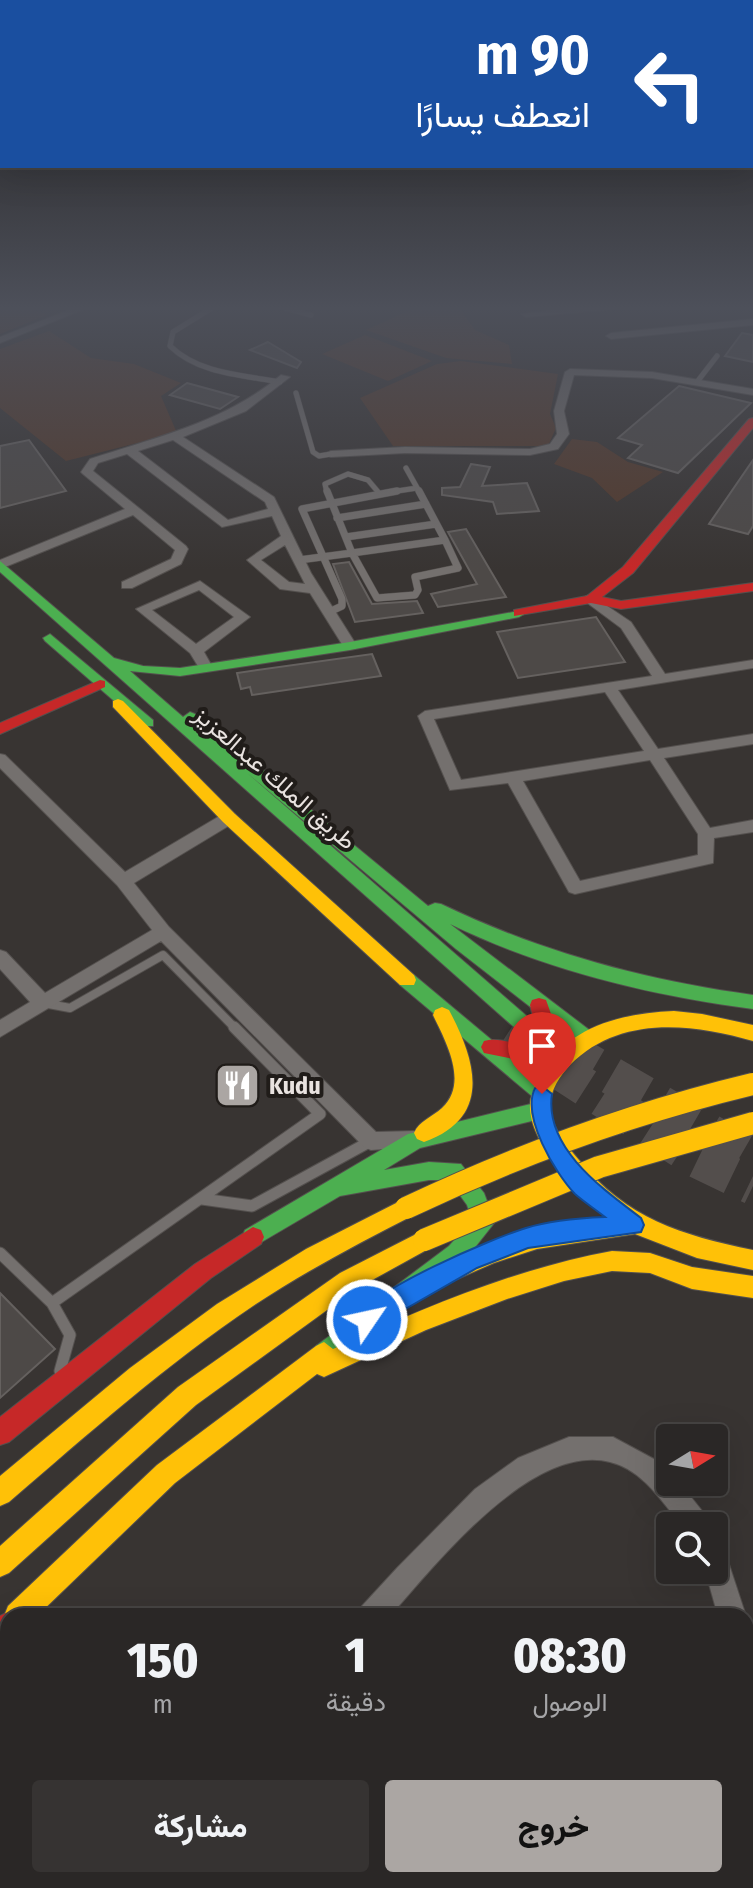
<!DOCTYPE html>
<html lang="ar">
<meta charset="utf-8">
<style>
body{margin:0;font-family:"Fira Sans Condensed",Vazirmatn,sans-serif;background:#363332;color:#f1f3f6;direction:rtl;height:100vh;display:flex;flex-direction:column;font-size:30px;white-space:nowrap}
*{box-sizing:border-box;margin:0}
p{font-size:26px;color:#a5a5a7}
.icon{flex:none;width:44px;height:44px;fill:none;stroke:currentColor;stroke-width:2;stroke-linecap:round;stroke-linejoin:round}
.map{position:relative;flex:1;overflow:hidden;direction:ltr}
.side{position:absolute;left:0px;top:1608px;width:754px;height:280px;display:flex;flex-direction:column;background:#2a2726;border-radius:24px 24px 0 0;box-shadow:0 8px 32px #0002,0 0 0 2px #464443;direction:rtl}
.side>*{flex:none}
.top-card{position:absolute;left:0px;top:0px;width:754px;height:168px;box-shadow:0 8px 32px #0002,0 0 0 2px #464443;direction:rtl;background:#1a4fa0;color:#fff;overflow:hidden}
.needle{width:52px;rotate:79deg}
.fabs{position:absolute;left:656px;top:1424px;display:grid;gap:16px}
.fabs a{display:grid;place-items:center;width:72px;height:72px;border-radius:8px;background:#2a2726;box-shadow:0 8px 32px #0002,0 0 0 2px #464443;font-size:40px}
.pin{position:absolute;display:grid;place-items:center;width:68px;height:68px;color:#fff;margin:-82px -34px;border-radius:50% 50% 50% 0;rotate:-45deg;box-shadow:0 0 8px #0007}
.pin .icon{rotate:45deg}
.me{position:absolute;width:88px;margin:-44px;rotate:56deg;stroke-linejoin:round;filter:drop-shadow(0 0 6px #0008)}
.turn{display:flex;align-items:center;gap:28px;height:168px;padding:0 32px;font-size:36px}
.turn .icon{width:104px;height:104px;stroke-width:2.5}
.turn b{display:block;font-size:56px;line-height:68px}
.eta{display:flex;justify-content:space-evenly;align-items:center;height:136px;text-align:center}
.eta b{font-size:48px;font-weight:800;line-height:56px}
.action{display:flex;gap:16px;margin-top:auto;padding:16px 32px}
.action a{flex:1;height:92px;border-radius:8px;background:#aba6a3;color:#111;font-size:32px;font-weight:800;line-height:92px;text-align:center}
.action a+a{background:#363332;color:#f1f3f6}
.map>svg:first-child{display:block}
.green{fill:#53392b}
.building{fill:#4d4947;stroke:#65615f;stroke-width:2}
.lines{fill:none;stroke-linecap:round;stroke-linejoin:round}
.highway-tunnel{stroke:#534e4c;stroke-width:38;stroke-dasharray:38 19;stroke-linecap:butt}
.lane-far3-casing{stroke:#54504e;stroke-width:6}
.lane-far2-casing{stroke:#54504e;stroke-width:8}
.lane-far1-casing{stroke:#54504e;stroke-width:10}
.lane-casing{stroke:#54504e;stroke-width:13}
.street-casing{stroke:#54504e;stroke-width:2}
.fast-casing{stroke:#54504e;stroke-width:2}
.slow-casing{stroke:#54504e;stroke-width:2}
.jam-casing{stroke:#54504e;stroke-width:2}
.lane-far3{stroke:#74706e;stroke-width:5}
.lane-far2{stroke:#74706e;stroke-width:7}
.lane-far1{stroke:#74706e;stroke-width:8}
.lane{stroke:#74706e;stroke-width:11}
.street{fill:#74706e;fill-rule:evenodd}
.fast{fill:#4caf50;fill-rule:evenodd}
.slow{fill:#ffc107;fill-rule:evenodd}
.jam{fill:#c62828;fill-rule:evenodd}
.slow-bridge-casing{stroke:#54504e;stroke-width:24;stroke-linecap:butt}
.slow-bridge{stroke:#ffc107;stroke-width:22}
.route{fill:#1a73e8;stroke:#114b97;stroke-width:2}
.labels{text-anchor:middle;stroke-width:8;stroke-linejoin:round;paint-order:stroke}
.street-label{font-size:24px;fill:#e9e3e0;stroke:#201c19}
.poi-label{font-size:24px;font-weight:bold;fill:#e9e3e0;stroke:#201c19;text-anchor:start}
</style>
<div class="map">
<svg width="753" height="1888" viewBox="0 0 753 1888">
<rect width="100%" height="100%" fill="#383432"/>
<path class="green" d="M0,306h26l21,9 -47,19z
M419,306h39l17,24 34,15 3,19 -66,-6 -80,-28z
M49,331l42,27 43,6 47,19 -20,13 16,37 -111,28 -66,-53v-59z
M365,335l67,26 -44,20 -66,-27z
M461,361l97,13 -8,40 6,14 -8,18h-155l-33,-48 77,-34z
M572,439l25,3 31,20 35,10 -46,30 -25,-24 -38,-14z"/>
<path class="building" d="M742,333l11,2v27l-28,-6z
M268,342l33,20 -4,6 -47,-18z
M187,383l51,14 -18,12 -50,-14z
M679,386l72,17 -73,70 -50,-15 14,-13 -24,-7z
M29,440l37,51 -66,17v-62z
M753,460v66l-5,8 -39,-10z
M471,464l19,3 -8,19 45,-3 12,28 -42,3 -4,-12 -51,-7v-7l18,-1z
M466,529l40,68 -68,10 -7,-13 46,-10 -29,-52z
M349,562l23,42 45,-3 6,12 -68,9 -22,-58z
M596,617l29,45 -107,16 -21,-46z
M372,654l9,22 -129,19 -2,-8 -9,2 -4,-16z
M0,1293l55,56 -55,49z"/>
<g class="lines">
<path class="highway-tunnel" d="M506,1036l191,123 56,27
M562,1047l191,111"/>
<defs>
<path id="lane-far3" d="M215,306l-42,26 -3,14c29,28 72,29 110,36
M278,306l33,9
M697,382l20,-26
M296,393l17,59 6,4 12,-2
M406,468l14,25
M327,493l-2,-9 23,-10 20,6 11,13
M384,493l33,-5"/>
<path id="lane-far2" d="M327,491l25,62
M419,491l26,49
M337,518l89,-14
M346,537l90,-13
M445,540l13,28 -43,9 3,13 -3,5 -38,3 -25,-45z
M299,560l53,-7
M329,612l13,-6v-7l-40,-90 95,-18"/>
<path id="lane-far1" d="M43,1003l27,5 93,-53 73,74"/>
<path id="lane" d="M202,1199l50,7 119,-65
M0,1253l52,50 268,-189 -86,-87
M52,1303l18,32 -10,36"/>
<path id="street" d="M79,306h13l-92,37v-6z
M585,306h35l-5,3 -89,8 -5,-3z
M753,319v6l-142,14 -5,-3 5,-3z
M570,369l82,3 101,17v6l-101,-17 -78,-3 -10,36 5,23 -11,15 -28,6 -125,-2 -74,4 -6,-3 6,-3 74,-4 125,2 20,-5 7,-10 -3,-23 11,-39z
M281,375l9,2 -44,34 -63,26 91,60 37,76 46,73 -2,3h-10l-35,-56 -30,-4 -33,-29 34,-24 -9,-20 -50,11 -95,-73 -29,9 -5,8 93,75 2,3 -7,15 -49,24h-10v-6l49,-23 4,-9 -42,-35 -133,54v-9l125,-51 -42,-35 -2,-2 9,-13c67,-22 135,-37 191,-84zM173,440l92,62 3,7 -40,11 -90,-69zM285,545l20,39 -16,-2 -28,-22z
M200,581l50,36 -46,35 9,16 -7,4 -5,-1 -11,-18 -54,-44zM199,590l35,27 -38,27 -44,-34z
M591,595l40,27 34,52 88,-14v8l-135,22 40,59 95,-15v10l-89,14 46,70 43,-8v12l-39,6 -1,25 -138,31 -6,-2 -61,-109 -58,7 -32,-74 7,-5 227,-35 -31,-48 -35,-26v-6zM605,692l39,59 -183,29 -27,-61zM650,760l48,74v21l-118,26 -57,-100z
M0,754l5,1 120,117 98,-58h12l2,4 -2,4 -101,61 35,44 207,205 39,-1 7,3 3,6 -3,6 -51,4 -7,-3 -203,-206 -161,96v-17l30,-18 -30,-33v-19l6,2 39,41 107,-63 -35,-45 -117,-117z
M569,1437h44l52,28 5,6v11h9l28,35 4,9h-29c-20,-24 -39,-56 -72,-64 -78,-20 -174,102 -220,154h-32l4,-10 35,-38 78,-79 43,-31z
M714,1542l9,4 23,70h-28l-13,-46h9z
M96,1880h35l-3,8h-35z
M561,1880h33l-3,8h-33z
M603,1880h30l-2,8h-30z"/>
<path id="fast" d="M0,561l114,97 29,8 37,2 170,-26 174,-32 2,3 -7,4 -169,33 -170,26 -50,-5 53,46 7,-5 5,2 233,192 7,-3 6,1c100,48 202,76 312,91v14c-105,-14 -208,-39 -303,-85l142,108 3,6 -3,6 -7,2 -7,-2 -122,-95 -210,-177 283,246 3,5 -3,5h-14l-515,-456z
M50,634l103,86v6h-10l-98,-85 -2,-3z
M407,973l7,2 135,113 3,6 -3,6 -7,2 8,8 -3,6 -7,3 -120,29 -36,22 45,-8 32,2 23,29 11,29 -30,38 -133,102 -8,4 -8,-4 -4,-8 4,-8 133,-100 23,-26 -5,-15 -18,-25h-20l-89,16 -87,51 -8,-3 -3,-7 3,-7 163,-96 131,-32 -139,-117 -2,-5 2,-5z"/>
<path id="slow" d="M118,699l5,2 112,113 179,161 2,5 -2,5h-14l-177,-163 -110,-115v-6z
M442,1007l7,3c26,49 45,107 -25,132l-7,-3 -3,-6c5,-12 18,-16 28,-25 27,-25 4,-66 -9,-93l2,-5z
M674,1011l28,3 51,11v16c-62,-18 -134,-26 -183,24 -12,13 -23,30 -19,49 3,17 17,33 28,46 48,59 102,75 174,90v20l-56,-12 -62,-24 -98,15 -43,14 -48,21 -8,-4 -3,-7 3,-7c55,-26 110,-41 170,-49 -28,-21 -76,-71 -78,-108 -1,-12 5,-24 11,-35 27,-48 82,-61 133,-63z
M406,1198l8,3 3,7 -3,7c-55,28 -110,57 -161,91 -86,58 -165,128 -244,196l-9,4v-30l130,-108 87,-64 89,-55z
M424,1230l8,3 3,7 -3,7 -76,42 -160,116 -187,168 -9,4v-31l178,-159 162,-114z
M612,1251l38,2 42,14 61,9v22l-61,-9 -42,-16 -38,-2 -48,10 -57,18 -81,31 -102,47 -7,-3 -142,109 -138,133h-29v9l-4,-9 4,-10 149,-141 159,-119 8,-4 9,7c91,-41 181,-80 279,-98z"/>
<path id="jam" d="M753,418v10l-120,145 -31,24 19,4 132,-18v8l-132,18 -30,-6 -77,13v-6l73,-14 36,-29 126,-148z
M100,680l5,1v6l-105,47v-11z
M539,998l7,2 9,25 -7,25 -25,11 -39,-8 -3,-6 3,-6c17,-5 31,7 48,-2l3,-14 -5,-20 2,-5z
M253,1227l8,3 3,7 -3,7 -50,34 -202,164 -9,3v-28l195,-153z
M8,1612l9,4h-9v28l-8,4v-32z"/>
</defs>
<use href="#lane-far3" class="lane-far3-casing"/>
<use href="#lane-far2" class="lane-far2-casing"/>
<use href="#lane-far1" class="lane-far1-casing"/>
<use href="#lane" class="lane-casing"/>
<use href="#street" class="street-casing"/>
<use href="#fast" class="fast-casing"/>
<use href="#slow" class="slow-casing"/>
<use href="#jam" class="jam-casing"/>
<use href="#lane-far3" class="lane-far3"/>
<use href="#lane-far2" class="lane-far2"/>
<use href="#lane-far1" class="lane-far1"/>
<use href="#lane" class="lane"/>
<use href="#street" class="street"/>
<use href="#fast" class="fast"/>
<use href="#slow" class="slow"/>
<use href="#jam" class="jam"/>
<defs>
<path id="slow-bridge" d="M406,1208c112,-53 226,-95 347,-124
M424,1240l175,-73 154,-44"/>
</defs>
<use href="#slow-bridge" class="slow-bridge-casing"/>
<use href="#slow-bridge" class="slow-bridge"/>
</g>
<linearGradient id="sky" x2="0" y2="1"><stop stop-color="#1f1d1c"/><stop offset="0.54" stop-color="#4d505a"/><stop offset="1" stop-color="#4d505a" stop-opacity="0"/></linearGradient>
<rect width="753" height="570" fill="url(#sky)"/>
<path class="route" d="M542,1086l10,8c-8,54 51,95 89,124l3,7 -3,7 -113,16 -51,20 -110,63 -8,-3 -4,-8c13,-29 138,-82 171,-92 25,-8 53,-10 79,-11 -10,-8 -21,-15 -30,-23 -20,-21 -54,-78 -40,-106z"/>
<defs>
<symbol id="restaurant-square" viewBox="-11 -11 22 22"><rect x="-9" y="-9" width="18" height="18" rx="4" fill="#aba6a3" stroke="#201c19"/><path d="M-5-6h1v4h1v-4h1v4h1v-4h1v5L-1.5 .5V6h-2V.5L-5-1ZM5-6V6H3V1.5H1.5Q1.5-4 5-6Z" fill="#fff"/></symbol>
</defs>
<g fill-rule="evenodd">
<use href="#restaurant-square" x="212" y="1060" width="51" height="51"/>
</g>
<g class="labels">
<g class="street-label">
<text transform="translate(275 778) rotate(41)" y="8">طريق الملك عبدالعزيز</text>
</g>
<g class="poi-label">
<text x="269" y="1094">Kudu</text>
</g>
</g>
</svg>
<div class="fabs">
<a><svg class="needle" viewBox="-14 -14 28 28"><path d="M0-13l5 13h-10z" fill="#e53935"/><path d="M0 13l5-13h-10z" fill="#a5a5a7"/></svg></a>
<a><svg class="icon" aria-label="search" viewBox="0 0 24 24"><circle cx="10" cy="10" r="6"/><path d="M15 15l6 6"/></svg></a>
</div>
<div class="pin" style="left:542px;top:1094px;background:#d93025"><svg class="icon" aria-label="arrive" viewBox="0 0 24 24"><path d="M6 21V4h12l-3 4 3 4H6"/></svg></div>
<svg class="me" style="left:367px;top:1320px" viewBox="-20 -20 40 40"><circle r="17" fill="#1a73e8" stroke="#fff" stroke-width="3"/><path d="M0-11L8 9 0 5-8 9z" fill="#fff"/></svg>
<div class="top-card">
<div class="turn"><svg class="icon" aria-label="left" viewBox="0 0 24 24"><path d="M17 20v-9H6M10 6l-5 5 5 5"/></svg><div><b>90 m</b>انعطف يسارًا</div></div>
</div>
<section class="side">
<div class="eta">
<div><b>08:30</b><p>الوصول</p></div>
<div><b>1</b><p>دقيقة</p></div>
<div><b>150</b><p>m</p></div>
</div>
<div class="action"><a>خروج</a><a>مشاركة</a></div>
</section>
</div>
